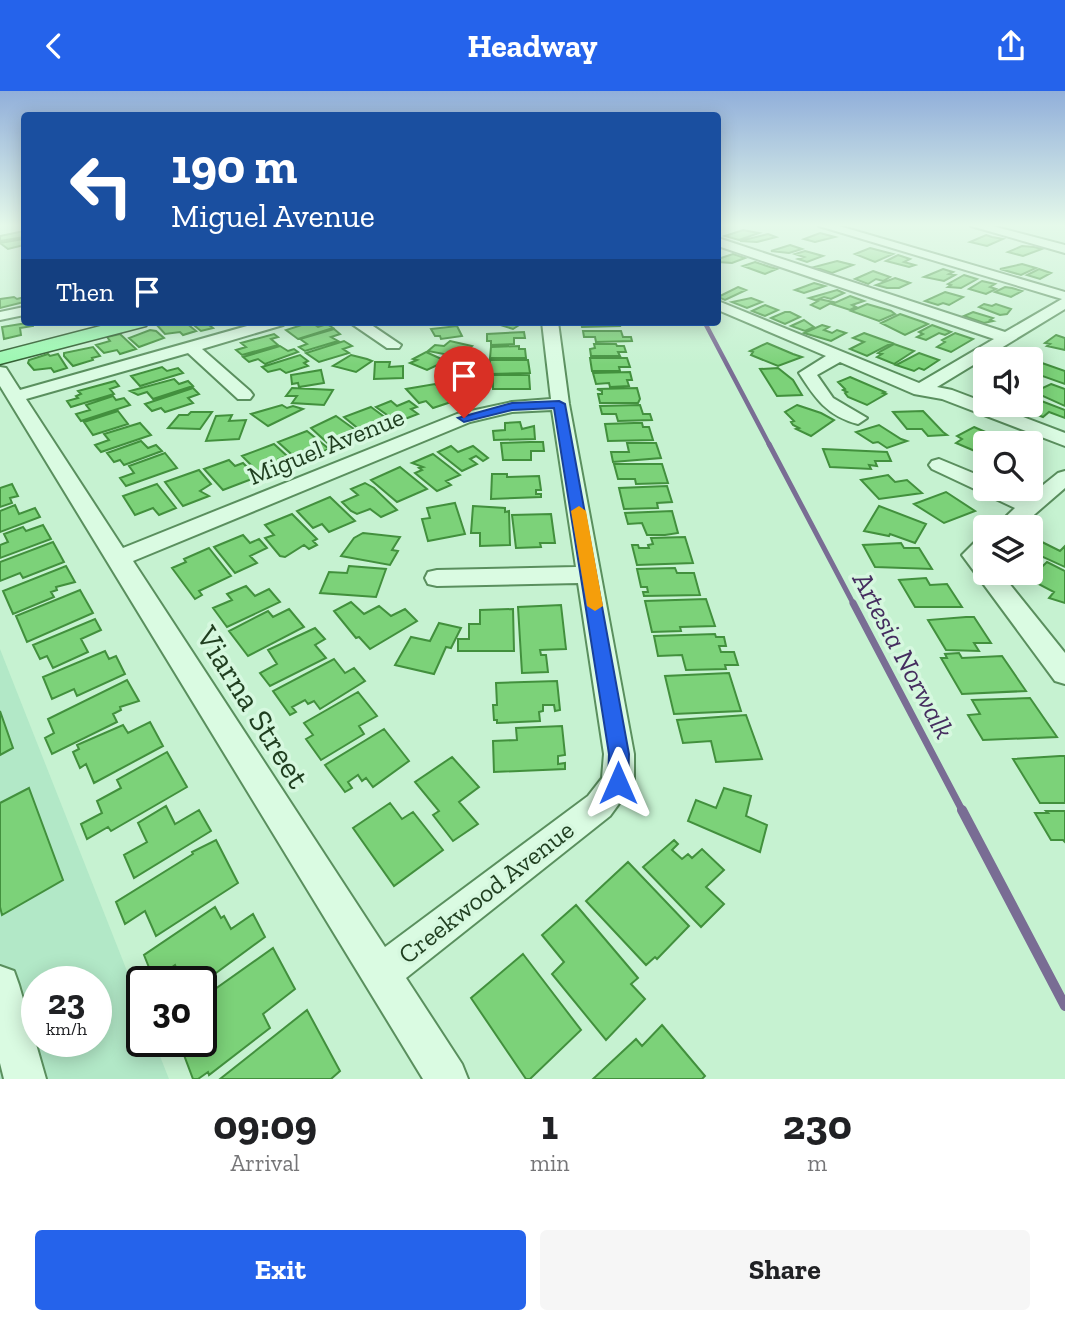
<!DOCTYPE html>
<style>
body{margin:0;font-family:"Zilla Slab",serif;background:#f6f6f6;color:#202124;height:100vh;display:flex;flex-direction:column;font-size:26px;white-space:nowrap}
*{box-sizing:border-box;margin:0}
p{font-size:23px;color:#757577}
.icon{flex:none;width:38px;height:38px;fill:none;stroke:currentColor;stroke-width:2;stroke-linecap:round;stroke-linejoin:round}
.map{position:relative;height:988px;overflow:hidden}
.panel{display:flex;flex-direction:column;background:#fff;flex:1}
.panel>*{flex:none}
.banner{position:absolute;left:21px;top:21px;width:700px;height:214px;border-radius:7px;box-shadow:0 4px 18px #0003;background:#1a4fa0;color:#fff;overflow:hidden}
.fabs{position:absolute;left:973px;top:256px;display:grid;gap:14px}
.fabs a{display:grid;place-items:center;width:70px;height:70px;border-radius:7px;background:#fff;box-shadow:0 4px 18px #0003;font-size:35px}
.speed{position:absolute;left:21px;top:875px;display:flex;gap:14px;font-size:35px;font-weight:700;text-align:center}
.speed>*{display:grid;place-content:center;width:91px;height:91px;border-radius:50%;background:#fff;box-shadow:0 4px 18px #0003;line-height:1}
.speed small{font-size:18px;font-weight:400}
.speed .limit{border:4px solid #111;border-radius:10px;background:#fff;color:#111}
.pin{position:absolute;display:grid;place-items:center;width:60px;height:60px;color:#fff;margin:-72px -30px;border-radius:50% 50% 50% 0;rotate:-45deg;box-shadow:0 0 7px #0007}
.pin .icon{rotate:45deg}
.me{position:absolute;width:77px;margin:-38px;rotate:0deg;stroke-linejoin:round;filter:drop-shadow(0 0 5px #0008)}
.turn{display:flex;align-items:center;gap:24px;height:147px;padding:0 35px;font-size:32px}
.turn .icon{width:91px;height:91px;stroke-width:2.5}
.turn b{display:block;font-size:49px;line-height:60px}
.then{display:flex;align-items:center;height:66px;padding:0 35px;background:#0003;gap:14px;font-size:26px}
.eta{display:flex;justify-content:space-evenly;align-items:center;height:119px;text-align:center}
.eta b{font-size:42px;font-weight:700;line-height:49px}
.button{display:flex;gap:14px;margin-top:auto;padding:14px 35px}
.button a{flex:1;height:80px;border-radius:7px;background:#2563eb;color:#fff;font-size:28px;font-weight:700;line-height:80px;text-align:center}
.button a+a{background:#f6f6f6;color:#202124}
header{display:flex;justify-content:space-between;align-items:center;height:91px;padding:0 35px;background:#2563eb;color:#fff;font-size:32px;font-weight:700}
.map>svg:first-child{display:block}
.farmland{fill:#b2e8c7;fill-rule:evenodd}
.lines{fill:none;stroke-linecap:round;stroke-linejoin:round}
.stream-far3{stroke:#796d94;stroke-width:4.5}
.stream-far2{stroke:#796d94;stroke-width:5}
.stream-far1{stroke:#796d94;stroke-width:7}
.stream{stroke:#796d94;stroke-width:10}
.building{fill:#7cd279;stroke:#42903d;stroke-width:2}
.minor-casing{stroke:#5a8f5e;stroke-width:4}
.major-casing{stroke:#2e5c2e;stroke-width:3}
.minor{fill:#dafbe2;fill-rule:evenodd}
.major{fill:#9cf7b1;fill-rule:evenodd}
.route{fill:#2563eb;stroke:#184099;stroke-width:2}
.slow{fill:#f59e0b}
.labels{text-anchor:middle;stroke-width:7;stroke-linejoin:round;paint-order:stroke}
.street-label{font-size:26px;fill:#1f3e1f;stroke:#d6f8df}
.water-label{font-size:28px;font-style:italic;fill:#452d5f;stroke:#d6f8df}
.near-street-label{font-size:32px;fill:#1f3e1f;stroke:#d6f8df}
</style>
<header><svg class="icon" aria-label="back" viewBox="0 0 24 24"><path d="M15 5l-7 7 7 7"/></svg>Headway<svg class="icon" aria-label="share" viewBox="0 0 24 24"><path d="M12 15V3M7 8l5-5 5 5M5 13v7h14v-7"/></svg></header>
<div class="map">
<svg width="1065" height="988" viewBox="0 0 1065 988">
<rect width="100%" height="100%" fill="#c6f2d1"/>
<path class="farmland" d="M0,558l142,360v32h12l15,38h-169zM37,891h59v59h-59z"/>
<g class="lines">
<path class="stream-far3" d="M705,232l65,123"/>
<path class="stream-far2" d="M769,353l85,161"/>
<path class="stream-far1" d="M853,512l110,209"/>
<path class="stream" d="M962,719l103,196"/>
</g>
<path class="building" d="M743,139l16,3 -20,7 -14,-4z
M24,140v6l-24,4v-5z
M820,142l15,4 -20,5 -11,-3z
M768,143l8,3 -19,5 -17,-1z
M986,144l6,2 11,2 -16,7 -17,-4z
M23,148l1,6 -16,4 -8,-6z
M790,154l12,4 -13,4 -18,-2z
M1022,155l12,1 8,2 -19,7 -15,-4z
M870,157l23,6 -18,8 -20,-8z
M805,160l18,5 -16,6 -9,-3 6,-2 -9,-3z
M733,163l12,4 -13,5 -14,-1v-3z
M898,164l12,4 -6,3 11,3 -6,2 -23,-6z
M837,170l16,4 -21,8 -18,-6z
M755,171l15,5 7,2 -12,5 -22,-8z
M1022,173l14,4 -15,7 -21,-6z
M943,178l10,3 -4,2 6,1 -11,6 -20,-4z
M1039,178l12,4 -11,6 -13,-4z
M873,180l17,6 -7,4 -7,-2 -8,5 -13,-5z
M964,184l13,4 -16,9 -13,-1 3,-2 -3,-1z
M895,187l15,5 -11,5h-12l-11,-3z
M982,190l13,3 -5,3 6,2 -10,5 -17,-5z
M814,192l11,3 -21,7 -9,-3z
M738,196l8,3 -21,10 -7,-3z
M1005,196l7,1 10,3 -11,6 -16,-5z
M837,199l7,3 -13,6 -7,-2 -5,2 14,3 -13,7 -9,-4 7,-4 -9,-3z
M945,201l18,5 -14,8 -6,-2 -5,2 -13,-4z
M850,205l14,5 -12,4 4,2 -6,3 -18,-6z
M14,206l3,2 7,-2v5l-24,6v-9z
M751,207l11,4 -15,6 -15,-6z
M867,213l24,7 4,3 -16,7 -28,-10z
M984,213l8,2 4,-2 15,5 -4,5 -7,1 -21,-8z
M765,214l13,5 -13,6 -13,-5z
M785,221h5l10,5 -15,7 -14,-6z
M973,221l20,6 -3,2 3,1 -9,2 -20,-7z
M900,223l23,8 5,2 -23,11 -24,-12z
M804,229l10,7 -9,4 -14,-5z
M33,231v4l-13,2 1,7 -17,4 -2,-12z
M164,231l4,2 17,-2 11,9 -13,4 -3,-3 -15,2 -9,-10z
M190,231h28l-9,3 4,3 -12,3z
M311,231l7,5 9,-3 6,4 -35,11 -12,-9z
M524,231l-11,7 -19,-6 1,-1z
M581,231h38l1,4 -38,1z
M822,234l7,2 -5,3 8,3 5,-3 9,3 -15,8 -27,-8z
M932,234l19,7 -6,3 -6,-2 -13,7 -9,-3 6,-3 -4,-2z
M457,235l5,10 -21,3 -1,-3h-5l-4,-7z
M334,238l6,5 -9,3 7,4 -33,10 -6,-4 8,-3 -7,-5z
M150,239l6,1 8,7 -25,9 -10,-9z
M583,240h38l2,6h8l1,4 -36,1 -1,-5h-11z
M524,241l1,6h-11v6l-23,1v-4h-4v-7z
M864,242l28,10 -25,13 -17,-7 14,-7 -11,-4z
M955,242l18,6 -22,13 -14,-5 8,-5 -3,-2z
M120,243l16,15 -16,5 -3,-4 -13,3 -8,-8 14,-4 -3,-4z
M274,243l4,3 -7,2 7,6 -36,10 -6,-5 10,-3 -5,-4z
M1056,244l9,3v12l-18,-4 3,-2 -5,-1z
M344,250l8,5 -9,3 6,4 -30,9 -13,-9z
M450,250l22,5 -13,11 -31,-6 7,-6 9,1z
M767,252l26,11 9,3 -24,9 -27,-11 2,-3 -3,-1z
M594,253h22l1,2h7l2,6h-8l2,4h-29l-1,-7 5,-1z
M894,253l20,7 -20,13 -17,-7 5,-3 -4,-1 3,-2z
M280,255l8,5 6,-2 4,3 -33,12 -7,-5 -9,3 -6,-5z
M519,255v3h6l1,9h-36l1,-11z
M93,256l7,9 -8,2 1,2 -20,6 -9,-10v-3z
M426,261l20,9 -19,9 -17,-7 7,-3 -4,-1z
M919,262l20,7 -15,10 -5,-2 -5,3 -18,-6z
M48,263l2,2 8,-2 9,14 -13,4 -3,-4 -17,2 -6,-7 1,-3z
M300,264l8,6 -4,2 4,3 -22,7 -6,-4 -12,3 -6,-5z
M351,264l16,4 5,2 -16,11 -23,-6z
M590,267h37l3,9h-11l1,4h-28z
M490,269h38l2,13 -40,1z
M375,271h15l-1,5 14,-1v12l-29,1z
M1042,272l23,8v13l-34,-12z
M162,276l5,4 11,-3 5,5 -43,13 -9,-10z
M778,277l15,12 9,15 -25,1 -17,-27z
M321,279l3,13 -25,4 -1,-4 -6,1 -1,-9z
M630,281l2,8h-5l2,6 -19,1 -1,-4 -13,1 -3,-11z
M493,284h36l1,14h-37z
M465,285l19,16 -27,8 -18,-17z
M850,286l35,15 -2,1 3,1 -19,11 -19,-8 -3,-4 2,-1 -4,-2 2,-1 -7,-7z
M174,288l5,5 9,-3 5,5 -40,13 -6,-7 -9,3 -8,-4z
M115,290l4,5 -9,3 4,5 -43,13 -4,-6 11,-3 -2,-2 5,-2 -3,-3z
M435,293l19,17 -21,7 -7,-7 -7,2 -13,-14z
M1051,293l14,5v17l-31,-14z
M193,297l6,6 -11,4 5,5 -28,9 -4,-4 -9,3 -7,-7z
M292,297l41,2 -9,15 -32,-2 5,-7h-11z
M637,297l3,11 -2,4h-38l-2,-9h4v-3l-5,-2z
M113,305l3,4 8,-2 6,7 -49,16 -5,-7 14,-4 -4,-5z
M1031,306l34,13v8l-16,-6 -6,5 -33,-13h21z
M391,310l6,5 12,-5 8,6 -6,2 7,5 -21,8 -21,-15z
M282,314l5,3 6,-2 10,3 -35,17 -17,-12z
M640,314l3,9h7l2,6 -34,1 -2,-7h-14l-2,-8z
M797,314l24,8 13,7 -23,16 -15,-7 3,-1 -6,-3 -2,-3 3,-1 -9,-9z
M371,316l23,17 -28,11 -22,-18z
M118,320l10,13 -35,11 -9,-13z
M923,320l20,21 4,3 -19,1 -6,-7h-15l-14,-17z
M191,321h21l-12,17 -32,-1 11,-13h9z
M232,324l-3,6 17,-1 -7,19 -33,2 10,-25z
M336,325l18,13 -7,3 8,7 -22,9 -22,-20z
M520,331l2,7 12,-3 1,13 -41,1 -1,-9 12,-1v-7z
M140,332l11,12 -50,17 -6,-7 14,-5 -5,-6z
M634,332h8l1,4h6l4,13 -45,1 -3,-17z
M879,334l22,14 6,2 -20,7 -9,-6 -5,1 -17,-11z
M974,336l16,7 -3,2 12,6 -14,1v9l-3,2 -26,-11 6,-4 -5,-3z
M307,340l22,18 -30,12 -21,-19z
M141,350l7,7 8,-3 6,6 -38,14 -4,-5 -6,2 -7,-9z
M530,351h13l1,9h-13v9h-28l-2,-17z
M627,352h29l5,15 -48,4 -2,-10h18z
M274,353l13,12 -8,3 7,7 -25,9 -19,-19z
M451,355l7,6 15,-6 15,12 -5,3 -7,-5 -6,3 7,5 -15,7 -24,-19z
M823,358l64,3 4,9h-16l2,5 -8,-1 2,4 -41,-2z
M165,362l12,15 -51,18 -6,-8 14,-5 -5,-7z
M433,363l27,21 -14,6 5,4 -14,6 -22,-18 7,-3 -3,-2 4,-1 -11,-4z
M229,369l6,6 8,-3 14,14 -34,13 -19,-21z
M614,373h48l6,19 -32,1 -1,-5h-17z
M400,376l27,22 -30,13 -26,-22z
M199,379l12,14 -11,7 9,5 -26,10 -18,-24z
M492,383h15v3l32,-1 2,14h-5v4h5v3l-50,2z
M888,384l7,7 12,-2 15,13 -43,6 -18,-19z
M365,392l9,5 23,22 -16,7 -11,-8 -13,5 -6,-3 -9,-9 16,-7 -7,-6z
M12,393l6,12 -8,2 2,5 -12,4v-19z
M157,393l19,24 -17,7 -6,-7 -18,7 -12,-19z
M667,395l5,16 -15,1 1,5 -34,1 -5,-21z
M946,401l29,19 -31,12 -30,-19z
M330,406l25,24 -26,11 -7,-8 -9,4 -16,-17z
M455,412l10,31 -37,7 -6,-22 8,-1 -3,-10z
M15,414l4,9 16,-6 5,9 -40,15v-21z
M473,415l32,2v4l4,-1 1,34 -30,1v-13h-9z
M879,415l47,18 -11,19 -25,-9 -1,2 -25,-5z
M672,420l6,22 -13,2h-18l-5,-12 -14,1 -3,-11z
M292,423l25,25 -4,2 4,4 -8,4 -5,-4 -19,12 -5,-1 -15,-18 9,-3 -9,-10z
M551,423l4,29h-15l1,4 -25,1 -4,-33z
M43,434l8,14 -51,19v-13l8,-3 -4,-8 19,-7 3,4z
M363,442l37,4 -8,13 6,1 -8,14 -49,-9 13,-18z
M243,444l7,8 9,-4 8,9 -17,8 7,7 -22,10 -21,-26z
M685,446l8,26 -56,2 -5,-20h6l1,3h10l-1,-3 5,-1 -2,-6z
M53,451l11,20 -41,16 -3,-5 -20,8v-19z
M1042,451l18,9 5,-5v21l-33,-15z
M901,452l3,5h15l13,21 -57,-2 -12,-22z
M209,457l22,28 -32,15 3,4 -7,4 -23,-31 14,-6 -2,-3z
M1047,471l18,9v32l-16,-5 5,-6 -25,-13z
M66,475l9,16 -19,5 1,3 -6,2 3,5 -41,17 -10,-23z
M349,475l37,3 -10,28 -56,-4 9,-21 18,1z
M675,477l2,5h17l6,22 -56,1 -1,-4h5l-1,-5h-6l-4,-18z
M926,487l4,7 17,-1 15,23h-47l-16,-27z
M246,495l9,10 14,-7 11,13 -53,25 -14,-19 19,-8 -5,-6z
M80,499l13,23 -66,29 -11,-26z
M706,508l9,27 -35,1 1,4 -29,1 -7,-31z
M351,511l13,12 15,-8 12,10 14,-7 12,12 -47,28 -11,-12 -3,1 -22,-27z
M561,514l5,44 -26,1 1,5h5l2,17 -26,1 -4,-66z
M289,518l15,18 -56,29 -19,-25 39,-20 5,6z
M513,518l1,42h-56v-12h11v-15h11v-14z
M966,526h8l17,26h-17l5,8 -33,-1 -18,-30z
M95,528l6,11 -20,9 7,13 -35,16 -6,-12 -7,3 -7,-14z
M439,532l22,5 -10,20 -5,-1 -12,27 -39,-9 16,-28 19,4z
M315,537l10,11 -10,6 11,13 -56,28 -10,-13 17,-9 -9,-14z
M715,543l1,3h8l2,9h-7l2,6h13l4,13h-13l1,4 -40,1 -4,-15 -24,1 -4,-20z
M105,560l4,8 7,-3 9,18 -48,22 -3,-7 -22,10 -9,-22z
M959,562l3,5 40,-2 24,35 -64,3 -21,-36h6l-2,-4z
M334,568l11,14 9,-5 11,13 -45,28 -6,-8 -6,3 -3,-4 -13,7 4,5 -6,3 -17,-24z
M729,582l12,38 -67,3 -9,-38z
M127,589l12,21 -19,6 1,3 -8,4 4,8 -65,32 -7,-16 9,-5 -6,-14z
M557,590l3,29 -5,1 -1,-6h-11v6l-4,1 1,9 -43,2v-3h-3l-1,-15h4l-1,-22z
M358,601l19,24 -18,10 5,8 -43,26 -15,-21 7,-4 -9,-12z
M1030,607l27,39 -74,3 -15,-25 12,-1 -8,-14z
M0,620l13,37 -13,7z
M746,624l16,44 -46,3 -5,-21 -28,2 -6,-23z
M150,631l13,24 -69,37 -8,-19 -6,4 -7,-16 6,-3 -2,-4 46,-20 5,8z
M562,635l3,29 -7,1v8l7,-1v6l-71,3 -1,-31 24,-1 -1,-12z
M384,638l25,32 -36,26 -7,-9 -4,3 -4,-6 -10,7 4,6 -7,4 -20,-27z
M167,661l20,35 -76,44 -3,-4 -21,12 -6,-15 21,-11 -5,-12 24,-13 -4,-8z
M1060,665h5v47h-25l-27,-44z
M452,666l27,30 -20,15 19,22 -25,17 -20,-26 6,-4 -24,-29z
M29,697l34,92 -61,35 -2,-8v-104z
M724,697l27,8 -5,20 21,9 -7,27 -72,-31 8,-21 20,8z
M390,712l12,16 11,-7 30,38 -49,36 -41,-58z
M166,715l9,18 24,-14 12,21 -77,47 -10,-23 23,-13 -9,-19z
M1046,720h19v31l-2,-2h-12l-16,-27h13z
M216,749l22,43 -82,53 -11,-25 -20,13 -9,-22 77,-48 -1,-2z
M674,749l4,4 -6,6 10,9 6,-5 4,4 10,-9 22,21 -18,17 18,17 -23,23 -58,-60z
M628,771l61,64 -32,33 -2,-2 -9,8 -60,-64z
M576,814l62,73 -7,6 14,15 -39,41 -54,-66 12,-12 -22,-27z
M215,816l6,11 3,-2 7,13 22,-15 12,23 -64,47v-2h-19l-7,-17 -21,15 -10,-25z
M273,857l22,41 -32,25 7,14 -61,47 -1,-3 -10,7h-5l-9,-24 14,-10 -3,-4h6v-42z
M523,863l58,76 -51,49h-4l-55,-81z
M307,919l33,61 -9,8h-111z
M662,934l43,51 -3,3h-109l43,-40 6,7z"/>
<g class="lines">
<defs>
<path id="minor" d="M819,135h20l226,66v17l-128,78 15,3 113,43v13l-123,-47 -28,-5 -74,-32 -23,13 16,23 34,20 -9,6c-31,-8 -43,-26 -59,-51l27,-17 -108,-46v-9l201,82 75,-44 -276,-93v-8l287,94 57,-33z
M971,135h21l73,19v8z
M24,216v8l-24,5v-8z
M261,231h25l-3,3 -81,24 48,42 3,4 -3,4h-12l-50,-46 -162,46 97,149 334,-134 55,-12 39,-3 -9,-77h16l11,82 65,350v29l-24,33 -204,162 56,86 6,15h-45l-423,-693v-19l6,1 14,22zM552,319l24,157 -139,3 -9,2 -3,6 3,6 9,2 141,-3 26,171 -2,24 -14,18 -203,151 -252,-386 337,-139 42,-10z
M349,231h18l34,23 -2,3h-12z
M939,368l46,19v10h21l21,10 31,-25 7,-2v17l-45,39h-25l20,-19 -83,-39 -3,-4 3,-4z
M985,447v34h15l65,81v31l-10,-3 -93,-126 15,-15z
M0,875l14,5 5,14 27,94h-42l-4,-16z"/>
<path id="major" d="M116,231h33l-3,4 -146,38v-12z"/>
</defs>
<use href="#minor" class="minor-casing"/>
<use href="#major" class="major-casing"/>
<use href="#minor" class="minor"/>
<use href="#major" class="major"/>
</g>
<linearGradient id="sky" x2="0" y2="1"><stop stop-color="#91afda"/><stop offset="0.49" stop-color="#e5f9ea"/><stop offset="1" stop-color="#e5f9ea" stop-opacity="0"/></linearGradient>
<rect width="1065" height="274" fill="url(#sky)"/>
<path class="route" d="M559,310l6,3 64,350 -1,29 -3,7 -7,2 -7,-2 -3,-7 1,-29 -55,-346 -42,2 -48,12 -6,-4 54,-15z"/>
<path class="slow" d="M579,415l7,5 17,95 -8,5 -8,-5 -16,-95z"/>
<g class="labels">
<g class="street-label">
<text transform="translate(326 355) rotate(-22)" y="9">Miguel Avenue</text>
<text transform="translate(486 801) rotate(-38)" y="9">Creekwood Avenue</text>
</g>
<g class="water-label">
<text transform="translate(904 564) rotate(62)" y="10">Artesia Norwalk</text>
</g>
<g class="near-street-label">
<text transform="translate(253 616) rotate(58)" y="11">Viarna Street</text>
</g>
</g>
</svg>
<div class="fabs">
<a><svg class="icon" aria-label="sound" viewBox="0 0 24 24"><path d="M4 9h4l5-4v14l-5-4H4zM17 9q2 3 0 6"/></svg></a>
<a><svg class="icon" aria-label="search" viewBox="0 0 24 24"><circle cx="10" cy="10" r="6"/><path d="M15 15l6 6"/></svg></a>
<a><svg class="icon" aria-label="layers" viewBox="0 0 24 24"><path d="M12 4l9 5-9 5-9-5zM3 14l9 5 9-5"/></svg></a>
</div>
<div class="speed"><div>23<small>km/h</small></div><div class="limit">30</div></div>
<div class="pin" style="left:464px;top:327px;background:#d93025"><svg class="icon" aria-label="arrive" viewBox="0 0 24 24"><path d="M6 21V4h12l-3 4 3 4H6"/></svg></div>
<svg class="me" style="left:618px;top:692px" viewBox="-20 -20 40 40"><path d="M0-17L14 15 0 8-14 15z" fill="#2563eb" stroke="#fff" stroke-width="4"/></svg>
<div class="banner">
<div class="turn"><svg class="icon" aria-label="left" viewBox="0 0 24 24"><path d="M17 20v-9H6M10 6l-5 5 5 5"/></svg><div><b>190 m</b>Miguel Avenue</div></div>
<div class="then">Then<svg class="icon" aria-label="arrive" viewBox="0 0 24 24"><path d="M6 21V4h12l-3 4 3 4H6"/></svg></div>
</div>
</div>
<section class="panel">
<div class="eta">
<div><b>09:09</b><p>Arrival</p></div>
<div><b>1</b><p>min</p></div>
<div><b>230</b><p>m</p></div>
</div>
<div class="button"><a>Exit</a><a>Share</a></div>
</section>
